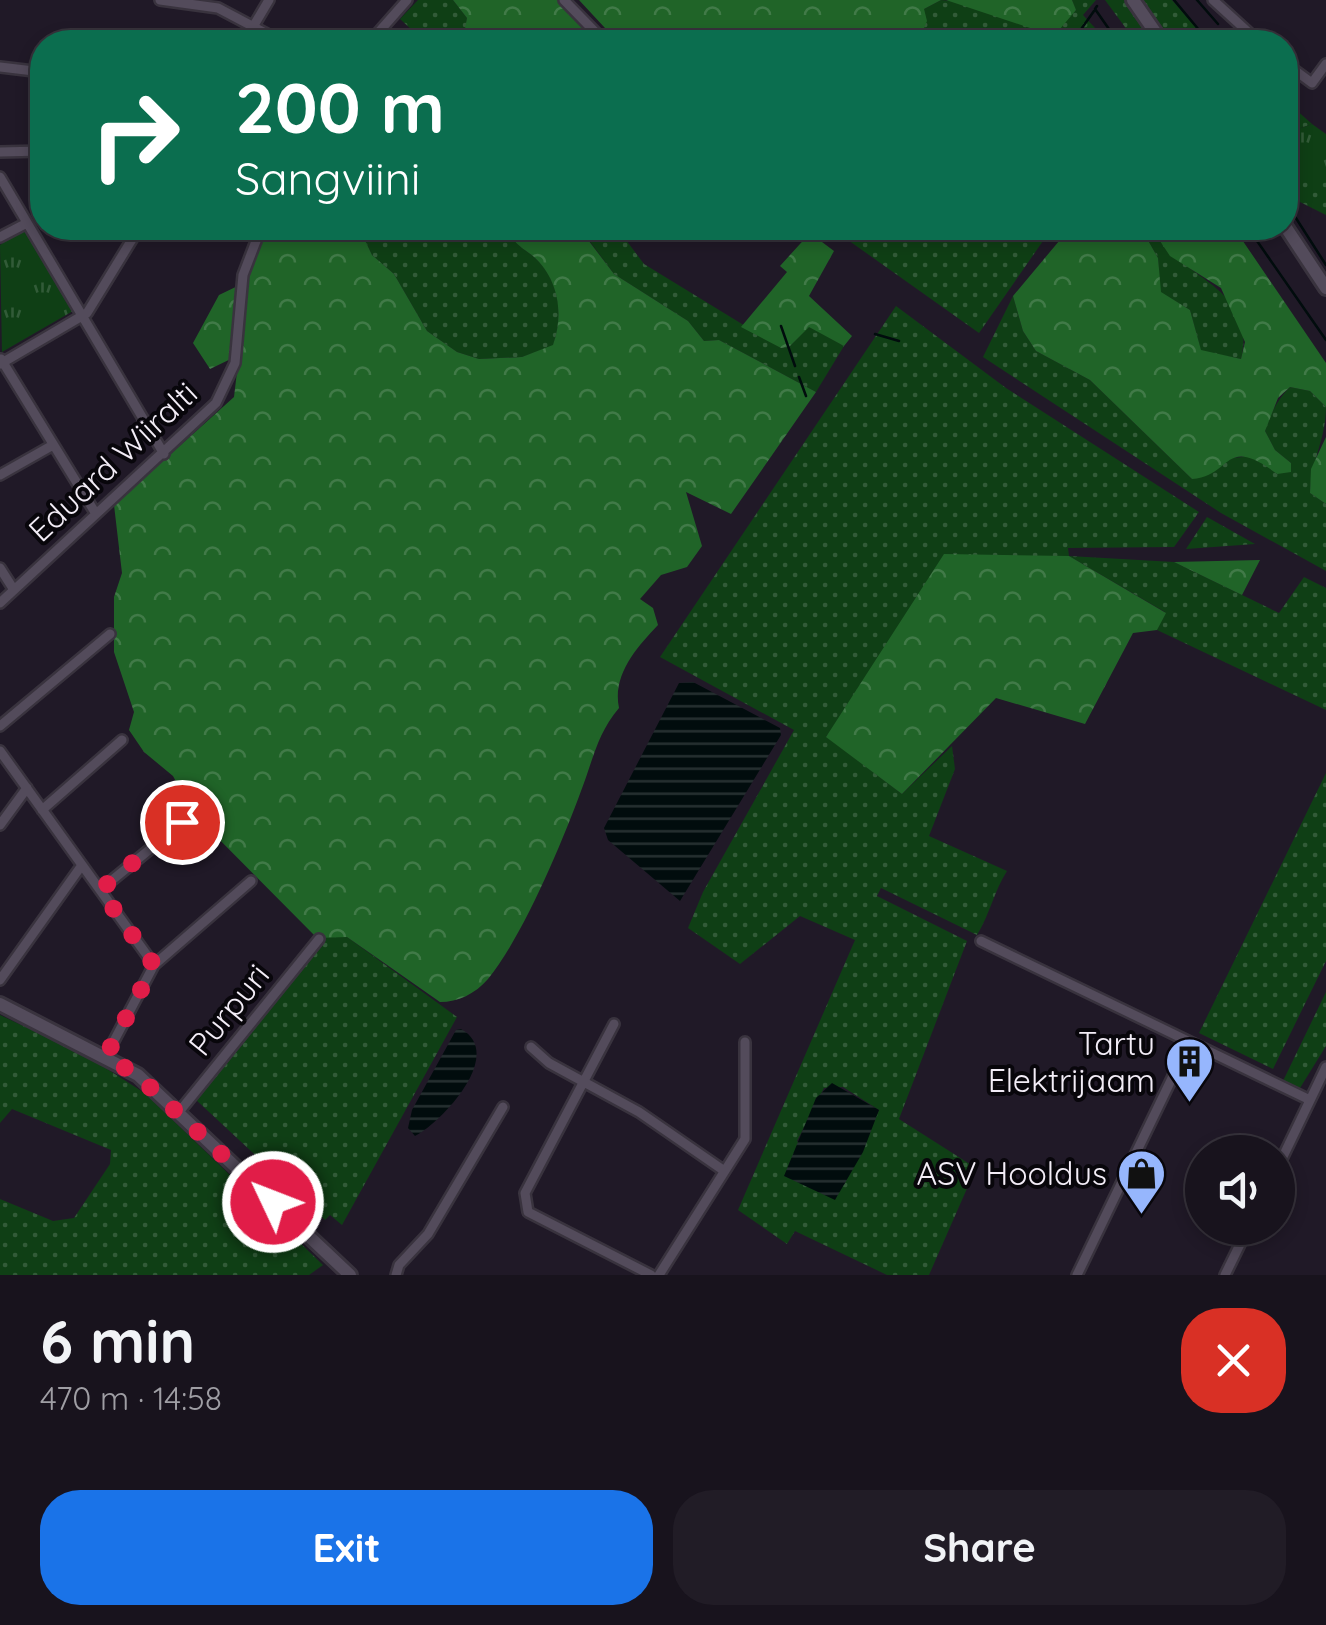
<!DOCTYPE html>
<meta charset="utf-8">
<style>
body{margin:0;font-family:Quicksand,sans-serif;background:#211c26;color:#f1f3f6;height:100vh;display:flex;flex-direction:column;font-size:38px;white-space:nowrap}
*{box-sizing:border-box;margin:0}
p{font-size:32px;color:#9f9ea4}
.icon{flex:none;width:55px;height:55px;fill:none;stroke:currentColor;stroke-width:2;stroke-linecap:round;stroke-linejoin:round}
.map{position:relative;height:1275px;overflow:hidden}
.panel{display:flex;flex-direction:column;background:#18131d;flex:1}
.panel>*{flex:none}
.hud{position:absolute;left:30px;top:30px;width:1268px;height:210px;border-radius:40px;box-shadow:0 5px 15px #0003,0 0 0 2px #36323b;background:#0b6e4f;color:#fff;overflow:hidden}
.controls{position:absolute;left:1185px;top:1135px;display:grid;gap:20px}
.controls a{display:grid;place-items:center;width:110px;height:110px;border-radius:50%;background:#18131d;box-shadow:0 5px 15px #0003,0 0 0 2px #36323b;font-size:50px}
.pin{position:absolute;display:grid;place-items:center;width:85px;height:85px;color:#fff;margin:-42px;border:5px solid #fff;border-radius:50%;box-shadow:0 2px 10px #0007}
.me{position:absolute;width:110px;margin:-55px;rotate:313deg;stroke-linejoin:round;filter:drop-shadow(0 0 8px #0008)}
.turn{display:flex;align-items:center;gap:35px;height:210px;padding:0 40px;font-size:45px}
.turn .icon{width:130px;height:130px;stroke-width:2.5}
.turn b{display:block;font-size:70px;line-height:85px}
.round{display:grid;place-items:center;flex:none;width:105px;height:105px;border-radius:40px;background:#211c26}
.headline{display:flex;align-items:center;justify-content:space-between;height:170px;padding:0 40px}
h1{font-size:60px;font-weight:700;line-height:75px}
.action{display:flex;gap:20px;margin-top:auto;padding:20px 40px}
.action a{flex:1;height:115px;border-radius:40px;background:#1a73e8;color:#fff;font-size:40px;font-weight:700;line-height:115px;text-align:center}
.action a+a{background:#211c26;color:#f1f3f6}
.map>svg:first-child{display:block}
.grass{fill:url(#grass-dots);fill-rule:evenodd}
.forest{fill:url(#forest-crowns)}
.park{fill:url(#park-tufts)}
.water{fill:url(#water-rules)}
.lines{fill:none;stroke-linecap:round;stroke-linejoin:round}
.stream{stroke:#010c0d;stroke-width:2.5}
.street-casing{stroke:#39333e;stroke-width:14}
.secondary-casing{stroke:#39333e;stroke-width:18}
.street{stroke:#534b5b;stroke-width:9}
.secondary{stroke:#534b5b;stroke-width:12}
.route{stroke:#e11d48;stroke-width:18;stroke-dasharray:0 32.4}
.labels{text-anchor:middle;stroke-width:8;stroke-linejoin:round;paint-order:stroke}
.street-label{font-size:32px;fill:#f3edf7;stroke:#08060b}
.poi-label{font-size:32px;fill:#f3edf7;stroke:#08060b;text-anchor:end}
</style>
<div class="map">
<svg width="1326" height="1275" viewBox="0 0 1326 1275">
<defs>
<pattern id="grass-dots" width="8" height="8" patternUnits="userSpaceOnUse" patternTransform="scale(2.5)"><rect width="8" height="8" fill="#0f3f15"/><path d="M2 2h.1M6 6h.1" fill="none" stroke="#325b38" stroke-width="1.8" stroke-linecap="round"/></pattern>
<pattern id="forest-crowns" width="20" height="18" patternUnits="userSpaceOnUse" patternTransform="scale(2.5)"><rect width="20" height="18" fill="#206428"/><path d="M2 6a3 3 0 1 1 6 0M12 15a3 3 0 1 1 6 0" fill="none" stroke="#417a48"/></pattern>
<pattern id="park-tufts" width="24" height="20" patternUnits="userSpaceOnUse" patternTransform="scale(2.5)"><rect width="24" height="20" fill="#0f3f15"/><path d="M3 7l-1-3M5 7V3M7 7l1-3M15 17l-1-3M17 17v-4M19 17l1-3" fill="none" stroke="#325b38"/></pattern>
<pattern id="water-rules" width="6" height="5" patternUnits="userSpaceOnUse" patternTransform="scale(2.5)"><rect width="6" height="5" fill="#010c0d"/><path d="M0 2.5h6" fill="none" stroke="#263031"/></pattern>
</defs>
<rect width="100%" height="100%" fill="#201927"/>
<path class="grass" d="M418,0h35l14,18 -2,16 8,8h-48l-25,-23z
M941,0l135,11 -4,-11h24l-13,15 25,27h-198l-1,-5 13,-4 2,-24z
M1105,0h19l30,42h-18z
M1141,0h31l28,32 23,10h-53z
M1285,100l27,24 -14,5 13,50 15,-1v37l-30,-15 -11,-15z
M359,228h148c7,16 13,18 26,28 27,23 31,58 20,90l-31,11 -43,2 -22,-7 -30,-21 -33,-57 -22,-19z
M580,228h37l27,36 137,84 8,-1 20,-21 35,20 -28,46 -97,-52 -15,1 -16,-20 -74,-47z
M831,228h221l-73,105z
M1141,228h18c2,46 101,53 82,131l-40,-8 -11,-41 -30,-18 -2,-34z
M1013,296l10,35 13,20 54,29 102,99 39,-21 23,-2 23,18 14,-11 -16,-13 -10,-19c6,-18 12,-31 25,-44l20,4 16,16c0,31 -15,55 -16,86l16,11v67l-105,-58 -238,-156z
M896,306l110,82 193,124 -25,35 -106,1 1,8 105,6 105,51 25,-36 22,11v122l-169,-80 8,-18 -96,-56 -243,180 76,58 50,-48 3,23 -26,67 78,35c-13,20 -17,43 -30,64l-96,-47 -4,8 90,45 -68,178 77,49 -47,107h-42l-92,-44 -8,13 -49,-34 117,-270 -55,-24 -60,48 -52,-36 15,-36 91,-162 -134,-73zM843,1087l36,23 -35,75 -47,-44 27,-53z
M1207,517l48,27 -69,5z
M1326,773v188l-53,108 -74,-36z
M326,937h21l110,80 -115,208 -12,-10 -5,5 -131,-122z
M1326,992v54l-26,42 -17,-7z
M0,1015l87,41 59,38 177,171 -14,10h-309v-76l53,22 21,-3 36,-54 1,-14 -99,-41 -12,14z"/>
<path class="forest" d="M453,0h109l41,42h-130l-9,-8 3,-16z
M579,0h362l-17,9 3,12 -5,12 -13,4 1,5h-292z
M946,0h126l4,10 -22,26z
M266,228h93l13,27 22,19 33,57 30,21 22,7 43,-2 31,-12c11,-31 6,-66 -20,-89 -13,-10 -19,-12 -26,-28h72l35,46 74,47 16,20 15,-1 97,52 -85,122 -45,-22 16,54 -15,21 -26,8 -21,24 13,9 5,17c-21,22 -46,50 -39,83 -22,26 -26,52 -38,83 -19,52 -59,147 -93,188 -13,15 -30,23 -48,23l-93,-65 -30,1 -124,-125 -20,-37 -29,-24 -15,-22 5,-18 -20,-60v-55l8,-24 -8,-68 120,-108 5,-42 -29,14 -17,-26 26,-48 25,-12 1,3z
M1070,228h71l17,30 3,34 29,18 11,40 40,9 4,-17 -24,-54 -51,-32 -10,-15 -1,-13h75l92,135v44l-16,-16 -20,-4 -12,11 -13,33 10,19 16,13v9l-14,2c-54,-41 -45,3 -85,5l-102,-99 -54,-29 -13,-20 -10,-35z
M810,233l24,18 -25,45 43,40 -8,10 -35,-19 -20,20 -8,1 -40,-21 46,-55 -7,-6z
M1326,437v67l-16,-11 1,-24z
M944,554l125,2 97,57 -9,17 -24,3 -48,91 -89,-26 -94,96 -76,-57z
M1260,560l-18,35 -68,-33z"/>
<path class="park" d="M1312,124l14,10v45l-15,1 -22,-35 9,-16z
M24,228l49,83 -71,41 -2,-107z"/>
<path class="water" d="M693,682l87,46 1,7 -101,166 -72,-61 -4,-12 75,-145z
M461,1029c45,25 -19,93 -46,107l-7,-8 4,-18 44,-80z
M832,1083l47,27 -16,42 -28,48 -51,-24 32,-78z"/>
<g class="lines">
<path class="stream" d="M1174,0l35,42
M1197,0l21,24
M1097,6l-2,3 23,33
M1072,42l22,-31
M1285,201l41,64
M1248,228l78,112
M938,239l8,-11
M781,326l14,40
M875,334l24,7
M799,377l7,19"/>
<defs>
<path id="street" d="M160,0l58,8 64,34
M564,0l41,42
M1213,0l46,42
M244,42l25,-42
M370,42l37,-42
M1285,63l27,20 14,-19
M0,67l42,5
M0,152l42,-1
M0,177l164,277
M0,237l25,-13
M1,359l95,155
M0,364l87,-51 52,-85
M0,475l53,-30
M0,568l14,22
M0,603l216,-200 19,-40 8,-88 18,-47
M0,726l110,-92
M0,751l154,214
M42,810l80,-70
M0,825l27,-37
M100,890l82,-67
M981,941l329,159
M0,980l82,-115
M614,1024l-89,169 3,19 123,63
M531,1047l18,16 90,49 84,58
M106,1056l48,-91 97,-84
M179,1112l140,-173
M1278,1167l48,-100
M396,1275l3,-10 29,-31 75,-127
M659,1275l86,-136v-97
M1077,1275l112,-232
M1225,1275l23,-47"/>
<path id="secondary" d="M1133,0l29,42
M1285,226l41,62
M0,1004l138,71 212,200"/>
</defs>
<use href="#street" class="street-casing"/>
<use href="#secondary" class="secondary-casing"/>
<use href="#street" class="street"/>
<use href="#secondary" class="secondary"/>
</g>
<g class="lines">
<path class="route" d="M182,822l-82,68 54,75 -48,91 32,20 135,126"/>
</g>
<defs>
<symbol id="building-pin" viewBox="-11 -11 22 30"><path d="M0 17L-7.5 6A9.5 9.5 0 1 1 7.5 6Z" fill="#96b6fd" stroke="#08060b"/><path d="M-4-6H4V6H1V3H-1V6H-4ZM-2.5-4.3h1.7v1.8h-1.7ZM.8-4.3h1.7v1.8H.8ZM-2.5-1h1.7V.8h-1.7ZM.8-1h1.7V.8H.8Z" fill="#111"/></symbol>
<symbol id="shop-pin" viewBox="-11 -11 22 30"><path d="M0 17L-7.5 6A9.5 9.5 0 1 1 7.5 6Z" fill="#96b6fd" stroke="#08060b"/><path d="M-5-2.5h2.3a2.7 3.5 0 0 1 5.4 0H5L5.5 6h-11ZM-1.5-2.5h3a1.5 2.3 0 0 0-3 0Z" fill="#111"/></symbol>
</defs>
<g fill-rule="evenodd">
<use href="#building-pin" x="1162" y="1034" width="55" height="75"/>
<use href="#shop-pin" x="1114" y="1146" width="55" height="75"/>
</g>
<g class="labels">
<g class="street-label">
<text transform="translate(113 462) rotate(-43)" y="11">Eduard Wiiralti</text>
<text transform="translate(229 1010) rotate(-51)" y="11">Purpuri</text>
</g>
<g class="poi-label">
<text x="1155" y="1055">Tartu<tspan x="1155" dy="37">Elektrijaam</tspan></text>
<text x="1107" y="1185">ASV Hooldus</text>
</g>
</g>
</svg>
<div class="controls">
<a><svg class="icon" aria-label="sound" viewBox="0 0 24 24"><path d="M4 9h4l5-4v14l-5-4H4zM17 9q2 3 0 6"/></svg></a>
</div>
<div class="pin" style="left:182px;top:822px;background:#d93025"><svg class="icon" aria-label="arrive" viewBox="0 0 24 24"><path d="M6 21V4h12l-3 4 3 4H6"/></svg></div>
<svg class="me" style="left:273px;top:1202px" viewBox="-20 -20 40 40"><circle r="17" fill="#e11d48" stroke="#fff" stroke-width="3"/><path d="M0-11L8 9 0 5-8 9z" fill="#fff"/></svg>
<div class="hud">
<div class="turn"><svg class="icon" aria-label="right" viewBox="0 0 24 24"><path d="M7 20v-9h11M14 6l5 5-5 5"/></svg><div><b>200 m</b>Sangviini</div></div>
</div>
</div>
<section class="panel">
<div class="headline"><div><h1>6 min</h1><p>470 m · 14:58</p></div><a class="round" style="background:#d93025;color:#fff"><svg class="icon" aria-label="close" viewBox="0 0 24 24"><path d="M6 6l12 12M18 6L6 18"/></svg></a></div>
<div class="action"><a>Exit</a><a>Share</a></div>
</section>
